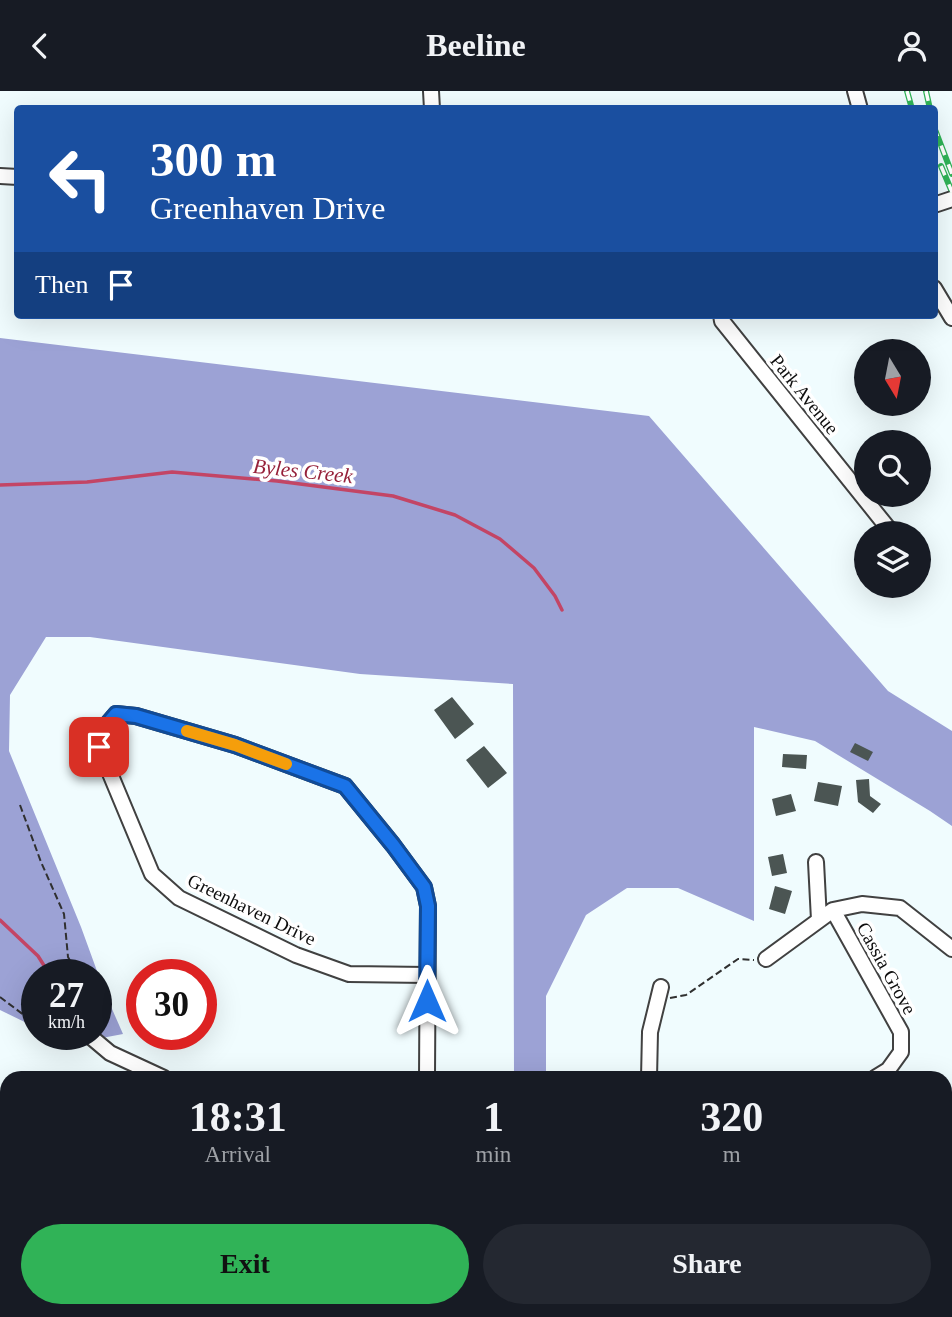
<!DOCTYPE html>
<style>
body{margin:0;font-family:Georgia,serif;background:#242831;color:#f1f3f6;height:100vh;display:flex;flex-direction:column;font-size:26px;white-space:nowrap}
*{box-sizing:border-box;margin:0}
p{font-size:23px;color:#9ea1a6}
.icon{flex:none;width:38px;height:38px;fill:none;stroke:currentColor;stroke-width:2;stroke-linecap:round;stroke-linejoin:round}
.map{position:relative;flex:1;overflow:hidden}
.sheet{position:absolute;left:0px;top:980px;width:952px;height:247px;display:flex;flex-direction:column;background:#171b24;border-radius:21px 21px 0 0;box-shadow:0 7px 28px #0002}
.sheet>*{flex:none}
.guide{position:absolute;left:14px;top:14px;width:924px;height:214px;border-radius:7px;box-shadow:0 7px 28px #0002;background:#1a4fa0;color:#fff;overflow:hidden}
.needle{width:46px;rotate:170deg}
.controls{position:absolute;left:854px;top:248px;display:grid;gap:14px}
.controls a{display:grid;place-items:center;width:77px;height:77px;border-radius:50%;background:#171b24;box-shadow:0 7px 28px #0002;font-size:35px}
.speed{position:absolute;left:21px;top:868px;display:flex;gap:14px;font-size:35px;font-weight:700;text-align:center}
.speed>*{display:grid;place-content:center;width:91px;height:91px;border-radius:50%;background:#171b24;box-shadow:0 7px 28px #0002;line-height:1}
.speed small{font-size:18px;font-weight:400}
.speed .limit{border:10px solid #d22;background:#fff;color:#111}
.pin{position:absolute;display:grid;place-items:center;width:60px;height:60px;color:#fff;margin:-30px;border-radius:14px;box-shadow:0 4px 10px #0006}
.me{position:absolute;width:77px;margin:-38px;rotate:0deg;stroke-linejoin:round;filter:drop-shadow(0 0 5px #0008)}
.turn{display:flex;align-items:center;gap:24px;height:147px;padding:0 21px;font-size:32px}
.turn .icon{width:91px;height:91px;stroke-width:2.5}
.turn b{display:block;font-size:49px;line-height:60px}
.then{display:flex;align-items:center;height:66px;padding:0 21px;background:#0003;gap:14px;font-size:26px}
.eta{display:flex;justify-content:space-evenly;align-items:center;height:119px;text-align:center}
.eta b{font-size:42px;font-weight:700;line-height:49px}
.primary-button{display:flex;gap:14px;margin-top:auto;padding:14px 21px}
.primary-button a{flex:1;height:80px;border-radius:42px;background:#30b357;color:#111;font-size:28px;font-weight:700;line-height:80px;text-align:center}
.primary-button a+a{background:#242831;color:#f1f3f6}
header{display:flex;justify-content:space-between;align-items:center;height:91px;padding:0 21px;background:#171b24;font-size:32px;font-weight:700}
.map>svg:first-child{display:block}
.forest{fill:#9ca2d5}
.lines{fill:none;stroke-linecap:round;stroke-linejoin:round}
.stream{stroke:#c34565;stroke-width:3.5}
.building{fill:#4b5553}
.minor-casing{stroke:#414141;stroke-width:18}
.path{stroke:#303030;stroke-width:2;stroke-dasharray:7 3.5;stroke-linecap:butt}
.minor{stroke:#fff;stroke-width:14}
.rail-casing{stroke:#30b357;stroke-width:6}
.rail{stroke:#fff;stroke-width:3.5;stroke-dasharray:10;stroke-linecap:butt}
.minor-bridge-casing{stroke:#414141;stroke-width:18;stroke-linecap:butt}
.minor-bridge{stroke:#fff;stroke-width:14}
.route-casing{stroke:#114b97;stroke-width:18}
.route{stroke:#1a73e8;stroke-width:12}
.slow{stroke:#f59e0b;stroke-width:12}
.labels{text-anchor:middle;stroke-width:7;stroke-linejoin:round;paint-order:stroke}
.street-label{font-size:19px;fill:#0e0e0e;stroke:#fff}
.water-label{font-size:21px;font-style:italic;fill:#96213a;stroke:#fff}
</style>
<header><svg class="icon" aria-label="back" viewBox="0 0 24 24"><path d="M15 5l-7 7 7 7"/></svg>Beeline<svg class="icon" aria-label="person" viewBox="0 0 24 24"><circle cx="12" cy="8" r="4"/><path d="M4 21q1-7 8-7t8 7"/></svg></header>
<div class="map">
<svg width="952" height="1226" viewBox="0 0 952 1226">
<rect width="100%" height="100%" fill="#f0fcfe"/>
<path class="forest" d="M0,247l649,78 239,275 64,40v95l-22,-15 -115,-70 -61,-14v194l-76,-33h-51l-41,27 -40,81v82h-32l-1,-394 -153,-10 -270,-37h-44l-36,58 -1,56 72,176 24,66 18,41 -53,10 -20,-10h46v-59h-59v53l-37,-18z
M952,1119v28l-7,4v-27z"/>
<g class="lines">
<path class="stream" d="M0,394l87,-3 85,-10 105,9 116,15 62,19 45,24 34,29 21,28 7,14
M0,829l38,36 12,19"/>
</g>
<path class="building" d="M452,606l22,27 -19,15 -21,-29z
M855,652l18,9 -5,9 -18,-9z
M484,655l23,27 -19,15 -22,-28z
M783,663l24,1 -1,14 -24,-2z
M869,688l1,17 11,8 -8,9 -15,-11 -2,-22z
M818,691l24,4 -4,20 -24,-5z
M791,703l5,17 -20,5 -4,-17z
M783,763l4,19 -15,3 -4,-19z
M775,795l17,5 -7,23 -16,-5z
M950,1194l2,3v29l-7,-3 -2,-3h2v-10l5,-4 -5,-8z
M923,1220h16l5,5 -20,1 2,-2z"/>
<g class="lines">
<defs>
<path id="minor" d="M431,0l1,18
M855,0l5,18
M0,85l18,1
M934,197l18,30
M721,224l1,6 166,207
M816,771l3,58
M833,819l68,122v20l-13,18 -13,8
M766,868l67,-49 29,-6 38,4 52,41
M91,946l19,16 54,25
M427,987l1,-172 -4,-19 -31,-42 -48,-59 -110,-41 -99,-29 -20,-2 -18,21 1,12 53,127 27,24 117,57 53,19 78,1
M649,987l1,-46 11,-45
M945,1165l7,-5
M0,1168l7,8
M48,1220l6,6
M649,1220l8,6
M316,1226l3,-6
M862,1226l8,-6"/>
</defs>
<use href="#minor" class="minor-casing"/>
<path class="path" d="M20,714l21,57 23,52 4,43 10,18
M0,906l37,28
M670,907l16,-3 52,-36 16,1
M945,1051l7,-7
M945,1054l7,-3
M726,1226l6,-6"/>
<use href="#minor" class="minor"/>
<defs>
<path id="rail" d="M907,0l5,18
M926,0l4,18
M934,36l18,47
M941,75l11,26
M945,1096l7,-5
M945,1111l7,-4
M785,1226l6,-6"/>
</defs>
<use href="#rail" class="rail-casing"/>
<use href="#rail" class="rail"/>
<defs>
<path id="minor-bridge" d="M934,114l18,-6"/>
</defs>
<use href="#minor-bridge" class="minor-bridge-casing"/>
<use href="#minor-bridge" class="minor-bridge"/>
</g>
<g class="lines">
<defs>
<path id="route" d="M99,656l-1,-12 18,-21 20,2 99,29 110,41 48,59 31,42 4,19 -1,95"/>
</defs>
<use href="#route" class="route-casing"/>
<use href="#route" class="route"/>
<path class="slow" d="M187,640l48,14 51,19"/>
</g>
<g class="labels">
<g class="street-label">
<text transform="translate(805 303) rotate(51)" y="7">Park Avenue</text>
<text transform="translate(252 818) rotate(26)" y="7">Greenhaven Drive</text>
<text transform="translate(887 877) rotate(61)" y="7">Cassia Grove</text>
</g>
<g class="water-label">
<text transform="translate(303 380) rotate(6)" y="7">Byles Creek</text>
</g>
</g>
</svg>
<div class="controls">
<a><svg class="needle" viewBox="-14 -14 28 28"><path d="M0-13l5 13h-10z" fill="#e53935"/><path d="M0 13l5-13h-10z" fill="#9ea1a6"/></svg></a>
<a><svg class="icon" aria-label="search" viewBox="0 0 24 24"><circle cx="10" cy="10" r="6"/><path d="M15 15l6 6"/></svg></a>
<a><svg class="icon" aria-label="layers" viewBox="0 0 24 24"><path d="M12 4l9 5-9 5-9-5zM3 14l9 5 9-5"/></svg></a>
</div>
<div class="speed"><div>27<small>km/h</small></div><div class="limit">30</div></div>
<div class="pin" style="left:99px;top:656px;background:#d93025"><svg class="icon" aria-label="arrive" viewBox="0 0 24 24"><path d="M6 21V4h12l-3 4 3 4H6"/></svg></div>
<svg class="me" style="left:427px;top:910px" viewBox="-20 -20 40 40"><path d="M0-17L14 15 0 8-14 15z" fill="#1a73e8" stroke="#fff" stroke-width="4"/></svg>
<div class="guide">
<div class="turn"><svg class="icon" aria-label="left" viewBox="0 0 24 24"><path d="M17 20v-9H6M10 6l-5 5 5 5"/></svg><div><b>300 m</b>Greenhaven Drive</div></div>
<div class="then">Then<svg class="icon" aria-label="arrive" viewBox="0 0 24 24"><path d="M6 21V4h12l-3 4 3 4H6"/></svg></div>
</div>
<section class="sheet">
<div class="eta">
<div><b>18:31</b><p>Arrival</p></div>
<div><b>1</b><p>min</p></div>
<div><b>320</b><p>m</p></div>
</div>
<div class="primary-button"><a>Exit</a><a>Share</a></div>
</section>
</div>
